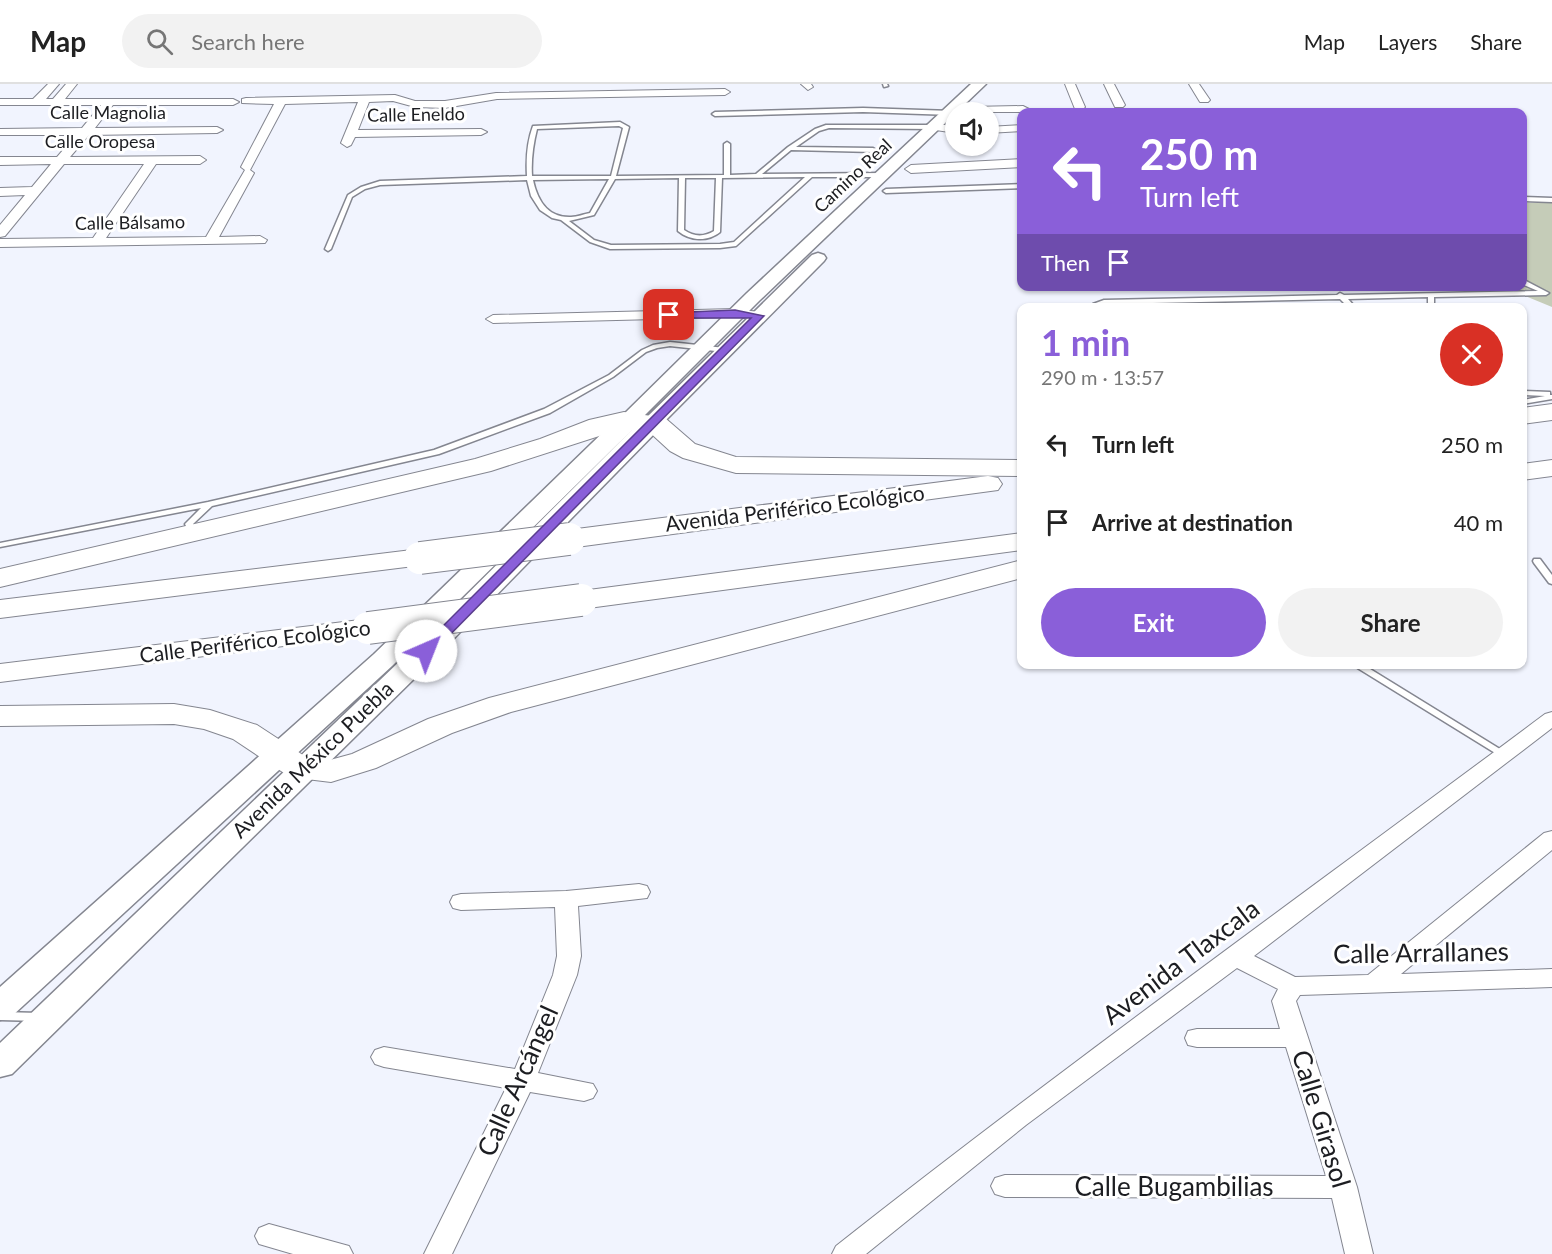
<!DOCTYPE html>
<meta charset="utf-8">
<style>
body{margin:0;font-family:Lato,sans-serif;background:#f2f2f2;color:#222;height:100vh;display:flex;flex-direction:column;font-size:22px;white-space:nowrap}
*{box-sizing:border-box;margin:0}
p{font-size:20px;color:#767676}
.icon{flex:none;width:33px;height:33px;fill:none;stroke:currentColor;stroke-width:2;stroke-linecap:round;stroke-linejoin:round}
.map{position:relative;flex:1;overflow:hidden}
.side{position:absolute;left:1017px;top:219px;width:510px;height:366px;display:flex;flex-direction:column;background:#fff;border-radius:12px;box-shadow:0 2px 4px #0004}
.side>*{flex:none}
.guide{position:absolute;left:1017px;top:24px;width:510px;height:183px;border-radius:12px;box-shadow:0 2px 4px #0004;background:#8a5fd9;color:#fff;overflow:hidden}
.buttons{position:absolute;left:945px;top:18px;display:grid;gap:12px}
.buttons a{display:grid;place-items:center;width:54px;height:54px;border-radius:50%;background:#fff;box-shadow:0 2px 4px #0004;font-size:30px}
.pin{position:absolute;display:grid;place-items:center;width:51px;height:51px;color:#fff;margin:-26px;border-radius:12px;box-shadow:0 3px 9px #0006}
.me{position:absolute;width:66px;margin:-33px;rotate:44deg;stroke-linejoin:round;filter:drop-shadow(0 0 4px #0008)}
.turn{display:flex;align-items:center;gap:21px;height:126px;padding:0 24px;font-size:27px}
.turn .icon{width:78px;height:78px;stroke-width:2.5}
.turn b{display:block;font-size:42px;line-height:51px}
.then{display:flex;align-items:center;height:57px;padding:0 24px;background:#0003;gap:12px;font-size:22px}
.round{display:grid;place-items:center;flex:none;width:63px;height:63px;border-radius:32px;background:#f2f2f2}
.summary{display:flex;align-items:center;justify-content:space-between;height:102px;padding:0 24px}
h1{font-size:36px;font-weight:700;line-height:45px;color:#8a5fd9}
.primary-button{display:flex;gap:12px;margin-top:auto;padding:12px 24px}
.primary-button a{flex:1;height:69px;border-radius:36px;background:#8a5fd9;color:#fff;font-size:24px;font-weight:700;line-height:69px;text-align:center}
.primary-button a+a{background:#f2f2f2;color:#222}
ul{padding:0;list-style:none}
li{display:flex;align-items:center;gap:18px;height:78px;padding:0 24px}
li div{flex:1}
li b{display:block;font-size:22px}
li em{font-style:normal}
header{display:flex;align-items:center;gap:36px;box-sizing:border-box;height:84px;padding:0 30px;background:#fff;border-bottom:2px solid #e0e0e0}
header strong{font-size:28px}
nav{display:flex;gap:33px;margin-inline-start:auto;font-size:21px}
.search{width:420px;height:54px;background:#f2f2f2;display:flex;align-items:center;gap:15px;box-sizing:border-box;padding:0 21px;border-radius:33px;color:#767676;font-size:22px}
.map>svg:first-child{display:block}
.green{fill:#c5ccb8}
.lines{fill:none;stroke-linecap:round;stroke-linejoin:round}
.service-casing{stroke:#848690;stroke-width:3}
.minor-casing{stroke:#848690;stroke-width:2}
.tertiary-casing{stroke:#848690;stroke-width:3}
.secondary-casing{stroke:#848690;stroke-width:3}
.trunk-casing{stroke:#848690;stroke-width:2}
.service{fill:#fff;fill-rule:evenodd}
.minor{fill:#fff;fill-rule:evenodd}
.tertiary{fill:#fff;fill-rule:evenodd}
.secondary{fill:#fff;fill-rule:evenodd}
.trunk{fill:#fff;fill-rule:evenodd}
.trunk-bridge-casing{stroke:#848690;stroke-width:34;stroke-linecap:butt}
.trunk-bridge{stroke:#fff;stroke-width:32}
.route{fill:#8a5fd9;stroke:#5a3e8d;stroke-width:1.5}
.labels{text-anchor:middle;stroke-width:6;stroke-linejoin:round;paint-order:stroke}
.far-street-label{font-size:18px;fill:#1c1d21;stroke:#fff}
.street-label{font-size:21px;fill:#1c1d21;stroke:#fff}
.near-street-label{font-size:26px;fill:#1c1d21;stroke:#fff}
</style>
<header>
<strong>Map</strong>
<div class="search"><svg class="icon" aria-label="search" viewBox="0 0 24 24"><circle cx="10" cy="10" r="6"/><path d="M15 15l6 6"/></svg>Search here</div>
<nav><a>Map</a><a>Layers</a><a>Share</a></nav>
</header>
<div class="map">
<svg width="1552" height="1170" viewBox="0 0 1552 1170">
<rect width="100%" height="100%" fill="#f1f4fe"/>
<path class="green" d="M1552,118v105l-49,-20 19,-1 1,-83z"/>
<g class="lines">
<defs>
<path id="service" d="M883,0h4l1,2 -4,1z
M863,24l89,3 3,2 -3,2 -89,-3 -148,4 -3,-2 3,-2z
M620,38l9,5 -13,49 108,-1v-31l3,-2 3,2v31l26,-1 32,-27 27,-18 11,-4h107l3,2 -3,2 -104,-1 -10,3 -23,16 77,1 3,2 -3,2 -82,-2 -29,24 122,-1 3,2 -3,2h-72l-76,69 -16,2 -110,1 -20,-7 -29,-22 -9,-2 -12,-8 -9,-14 -4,-16 -147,5 -15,4 -13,8 -21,52 -3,2 -3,-2 23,-54 13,-8 19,-6 147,-5c-1,-17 0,-34 6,-50zM619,42l4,2 -12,48h-79c-1,-16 1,-31 5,-47zM805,93l-71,65 -14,2 -109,1 -17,-5 -25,-19 25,-6 21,-36 64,-1 -1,53c12,10 30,11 42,1l2,-54zM685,94h31l-2,53c-10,6 -20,6 -30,-1zM609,95l-19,34c-6,1 -13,4 -19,4 -24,1 -34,-18 -38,-37z
M1022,100v4l-136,5 -3,-2 3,-2z
M1522,113l30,1v4l-30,-1z
M1522,195l27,14 -3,2 -112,2v11h-6v-11l-80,2 8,9h-7l-9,-9 -235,5 -7,2v2h-6l1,-4 11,-4 233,-5 3,-2 4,2 194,-4 -16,-7z
M670,258l55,6 3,2 -3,2 -55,-6 -13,2 -11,4 -33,25 -63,36 -111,41 -227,52 -19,18 5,10 -1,2h-6l-6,-12 16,-16 -201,39v-4l208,-41 226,-52 110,-41 65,-34 33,-25 11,-5z
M1522,307l28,1v3h2v4l-30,5v-4l23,-4 -23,-1z
M1534,475h6l12,16v9l-3,-1 -15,-20 -1,-2z
M1351,580h11l146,90 -5,3 -3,-1z
M0,928l40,1 4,1 2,3 -2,3 -4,1 -40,-1z"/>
<path id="minor" d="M48,0h11l-13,15h7l13,-15h11l-12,15h168l6,3 -6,3h-120l-18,23 122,-1 6,3 -6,3 -128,2 -19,22 130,-1 6,4 -6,4h-44l-50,74 100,-1 39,-67 -4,-3 33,-63 -32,-1v-4l4,-1 149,-3 20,6h30l51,-8 229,-4 5,3 -5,3 -228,4 -52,9 -30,-1 -22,-6 -24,1 -11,28 123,-1 6,3 -6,3 -126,2 -4,8 -4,2 -6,-4 17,-41 -73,2 -35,66 4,3 -35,64 41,-1 7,4 -2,3 -265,4v-8l93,-1 51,-74h-80l-59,72 -5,1v-12l25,-30 -25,1v-8l32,-1 19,-23 -51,1v-8h57l19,-22h-76v-6l82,-1 19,-23h-101v-6h33z
M801,0h10l2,3 -5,3z
M1065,0h10l10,23 -2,2h-8z
M1104,0h10l11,21 -2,2h-8z
M1189,0h10l11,16 -2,2h-8z
M970,23l53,-1 6,3 -6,3h-57v-4z
M933,40l23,2v7l-27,-4v-4z
M1022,41v6l-34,2v-6z
M1022,75v8l-111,6 -6,-4 6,-4z
M735,225l24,3 7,4 -7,4 -24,-3 -242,6 -7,-4 7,-4z
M1552,628v16l-298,228 41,21 73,-2 176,-142 8,-2v19l-151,124 151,-5v18l-252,8 -4,6 61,186 16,67h-28l-13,-56 -327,-1 -10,-3 -4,-8 4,-8 10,-3 321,1 -40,-129h-89l-9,-2 -3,-7 3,-7 9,-2h83l-8,-28 6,-12 -41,-21 -211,157 -160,129h-34l4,-8c232,-183 472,-355 709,-532z
M639,800l8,2 3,6 -3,6 -69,8 3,50 -4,19 -39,98 55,11 4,7 -4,7 -9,3 -54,-9 -78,162h-28l82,-166 -122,-21 -9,-3 -4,-7 4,-7 9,-3 131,22 38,-94 4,-19 -2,-49 -94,3 -8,-2 -3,-6 3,-6 8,-2 105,-3z
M269,1140l80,22 4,8h-60l-34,-10 -4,-8 4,-8z"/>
<path id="tertiary" d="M971,0h15l-227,217 -122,122h-14l-3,-4 3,-4 124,-122z
M818,169l6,2 2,3 -2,3 -164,165h-14l-3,-4 3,-4 166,-163z"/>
<path id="secondary" d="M630,328l8,2 3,5 -3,5 -246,242 -380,350 -12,4v-33l374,-333 248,-240z
M653,331l8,2 3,5 -3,5 -240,245 -409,402 -12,3v-34l401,-383 244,-243z"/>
<path id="trunk" d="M1552,320v16l-30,4v-16z
M624,328l41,6 30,26 41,13 286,3v16l-286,-3 -53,-15 -13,-7 -24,-22 -22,-1 -133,43 -491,116v-18l475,-110 65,-20 49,-19z
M1552,376v16l-30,4v-16z
M988,392l10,2 4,6 -4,6 -429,58 -10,-3 -4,-6 4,-6 10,-3z
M1022,449v17l-441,59 -11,-3 -4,-6 4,-6 11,-3z
M420,465l10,3 4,6 -4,6 -430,54v-18z
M1022,476v18l-511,134 -59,21 -76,35 -45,14 -41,-5 -57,-38 -29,-10 -30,-5 -174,2v-20l174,-2 36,6 47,15 52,34 21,1 22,-6 76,-35 61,-21z
M368,535l11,3 4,6 -4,6 -379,48v-18z"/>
</defs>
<use href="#service" class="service-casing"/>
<use href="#minor" class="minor-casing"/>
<use href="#tertiary" class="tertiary-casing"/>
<use href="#secondary" class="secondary-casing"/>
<use href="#trunk" class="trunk-casing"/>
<use href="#service" class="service"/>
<use href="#minor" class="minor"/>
<use href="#tertiary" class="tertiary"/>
<use href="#secondary" class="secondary"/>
<use href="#trunk" class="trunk"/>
<defs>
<path id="trunk-bridge" d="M420,474l149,-19
M368,544l213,-28"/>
</defs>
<use href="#trunk-bridge" class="trunk-bridge-casing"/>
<use href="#trunk-bridge" class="trunk-bridge"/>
</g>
<path class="route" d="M735,226l29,6 -333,338h-10v-6l330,-330h-82l-5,-3 2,-2z"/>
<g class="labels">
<g class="far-street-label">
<text x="108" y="35">Calle Magnolia</text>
<text transform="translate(416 31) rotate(-1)" y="6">Calle Eneldo</text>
<text x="100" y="64">Calle Oropesa</text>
<text transform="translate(853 92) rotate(-43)" y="6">Camino Real</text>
<text transform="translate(130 139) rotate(-1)" y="6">Calle Bálsamo</text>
</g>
<g class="street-label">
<text transform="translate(795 425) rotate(-7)" y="7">Avenida Periférico Ecológico</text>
<text transform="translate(255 558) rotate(-7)" y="7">Calle Periférico Ecológico</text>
<text transform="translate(313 676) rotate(-44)" y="7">Avenida México Puebla</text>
</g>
<g class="near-street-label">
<text transform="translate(1421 869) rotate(-1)" y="9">Calle Arrallanes</text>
<text transform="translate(1181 878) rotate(-37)" y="9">Avenida Tlaxcala</text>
<text transform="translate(518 997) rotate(-66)" y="9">Calle Arcángel</text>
<text transform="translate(1321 1035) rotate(73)" y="9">Calle Girasol</text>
<text x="1174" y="1112">Calle Bugambilias</text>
</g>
</g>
</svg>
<div class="buttons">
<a><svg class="icon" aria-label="sound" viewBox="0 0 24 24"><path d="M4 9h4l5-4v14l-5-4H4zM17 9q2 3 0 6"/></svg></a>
</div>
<div class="pin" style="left:669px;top:231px;background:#d93025"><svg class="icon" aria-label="arrive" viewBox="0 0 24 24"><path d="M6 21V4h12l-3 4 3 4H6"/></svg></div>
<svg class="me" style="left:426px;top:567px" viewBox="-20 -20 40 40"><circle r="19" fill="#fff"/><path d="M0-13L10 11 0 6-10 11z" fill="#8a5fd9"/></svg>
<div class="guide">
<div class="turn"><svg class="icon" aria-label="left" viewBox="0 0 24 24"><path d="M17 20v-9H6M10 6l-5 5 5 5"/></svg><div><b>250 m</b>Turn left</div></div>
<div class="then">Then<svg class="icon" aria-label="arrive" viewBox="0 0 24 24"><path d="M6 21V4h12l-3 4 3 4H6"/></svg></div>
</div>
<section class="side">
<div class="summary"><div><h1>1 min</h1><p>290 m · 13:57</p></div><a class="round" style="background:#d93025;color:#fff"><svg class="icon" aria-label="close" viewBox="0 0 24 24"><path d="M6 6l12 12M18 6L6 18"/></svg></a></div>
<ul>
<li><svg class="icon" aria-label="left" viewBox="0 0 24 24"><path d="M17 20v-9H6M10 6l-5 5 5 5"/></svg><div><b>Turn left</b></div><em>250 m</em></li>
<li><svg class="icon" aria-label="arrive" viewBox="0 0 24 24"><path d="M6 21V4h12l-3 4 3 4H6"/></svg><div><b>Arrive at destination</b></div><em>40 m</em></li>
</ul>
<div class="primary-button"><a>Exit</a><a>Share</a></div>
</section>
</div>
